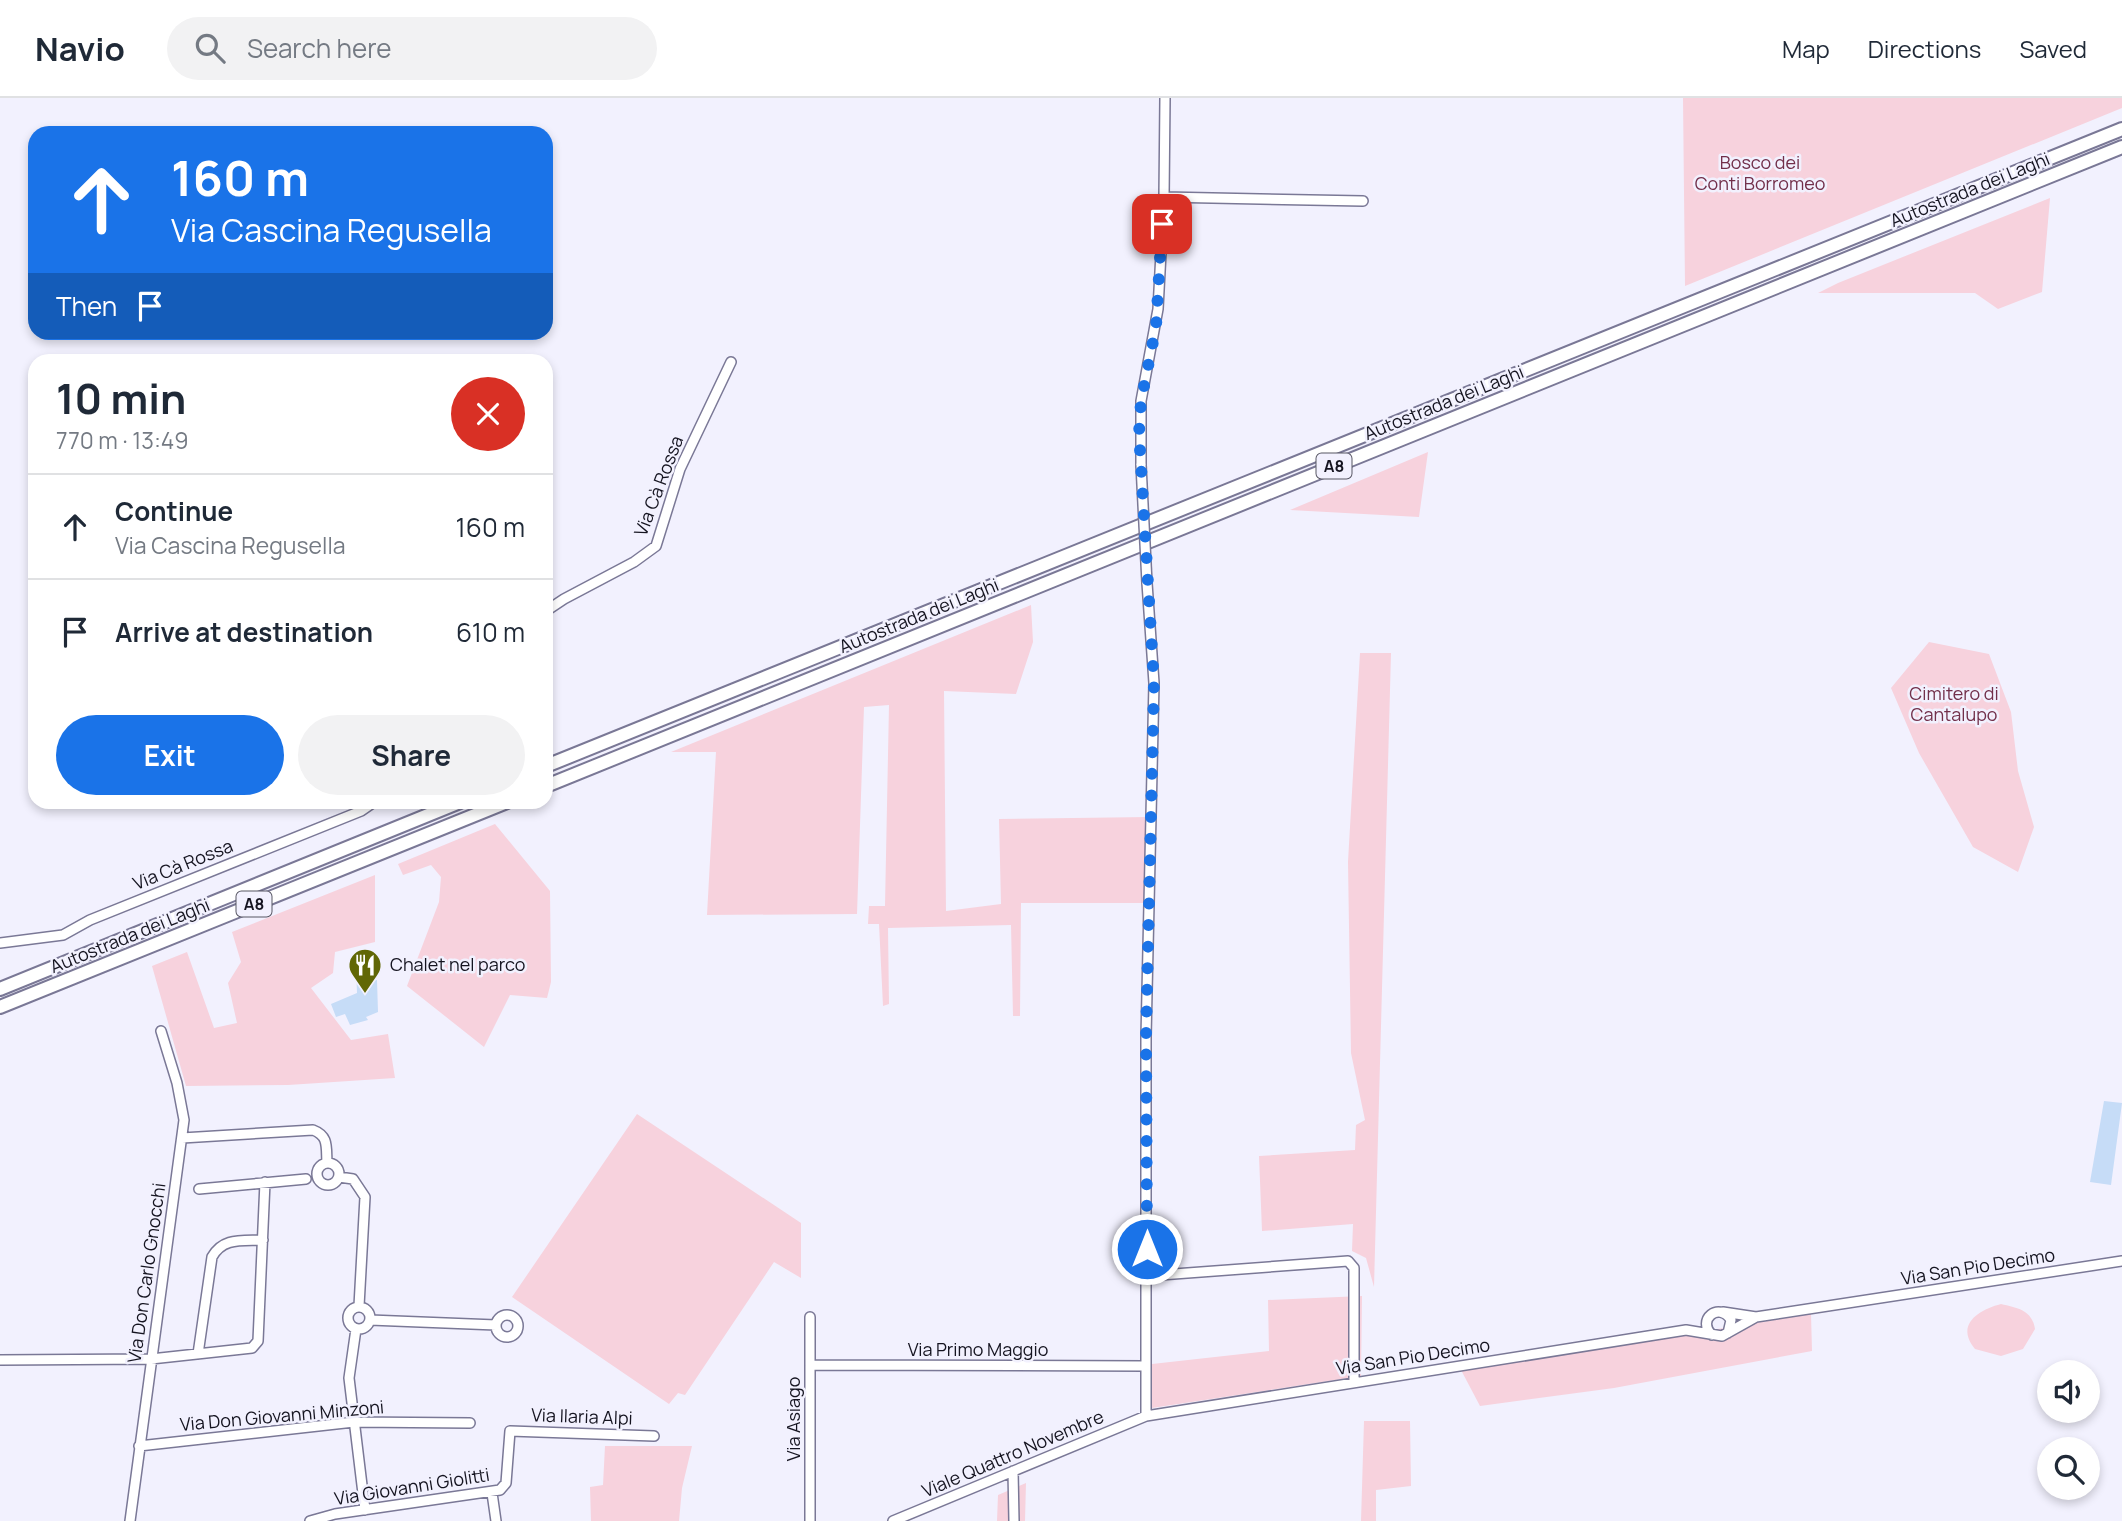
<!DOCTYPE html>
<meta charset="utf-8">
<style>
body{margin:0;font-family:Manrope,sans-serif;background:#f2f2f3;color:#1f2937;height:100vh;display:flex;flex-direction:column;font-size:26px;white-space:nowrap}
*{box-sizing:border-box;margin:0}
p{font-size:23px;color:#747a83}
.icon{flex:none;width:38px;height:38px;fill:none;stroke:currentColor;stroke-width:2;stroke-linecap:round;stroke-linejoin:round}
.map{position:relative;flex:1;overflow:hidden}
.details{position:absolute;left:28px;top:256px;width:525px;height:455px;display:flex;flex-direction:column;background:#fff;border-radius:21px;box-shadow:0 4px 10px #0003}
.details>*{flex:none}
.guide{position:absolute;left:28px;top:28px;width:525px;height:214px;border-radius:21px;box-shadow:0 4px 10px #0003;background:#1a73e8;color:#fff;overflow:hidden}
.buttons{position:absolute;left:2037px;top:1262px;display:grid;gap:14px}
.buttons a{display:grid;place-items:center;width:63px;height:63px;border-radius:50%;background:#fff;box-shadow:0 4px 10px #0003;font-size:35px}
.pin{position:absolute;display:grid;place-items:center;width:60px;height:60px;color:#fff;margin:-30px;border-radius:14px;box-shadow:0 4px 10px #0006}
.me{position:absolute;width:77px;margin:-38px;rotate:0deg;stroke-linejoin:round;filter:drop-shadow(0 0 5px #0008)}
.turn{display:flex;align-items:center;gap:24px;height:147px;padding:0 28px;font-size:32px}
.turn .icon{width:91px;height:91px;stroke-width:2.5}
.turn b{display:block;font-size:49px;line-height:60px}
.then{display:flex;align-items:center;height:66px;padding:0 28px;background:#0003;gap:14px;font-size:26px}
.round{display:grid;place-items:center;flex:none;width:74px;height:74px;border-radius:37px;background:#f2f2f3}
.head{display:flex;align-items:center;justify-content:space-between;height:119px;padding:0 28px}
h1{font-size:42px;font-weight:700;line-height:52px}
.cta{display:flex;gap:14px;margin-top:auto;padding:14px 28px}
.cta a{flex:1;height:80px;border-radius:42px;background:#1a73e8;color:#fff;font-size:28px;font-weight:700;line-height:80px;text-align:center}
.cta a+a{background:#f2f2f3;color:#1f2937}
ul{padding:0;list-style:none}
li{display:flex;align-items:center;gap:21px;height:105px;padding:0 28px;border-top:2px solid #e0e1e3}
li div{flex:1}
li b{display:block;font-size:26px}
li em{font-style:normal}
header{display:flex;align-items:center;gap:42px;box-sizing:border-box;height:98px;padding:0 35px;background:#fff;border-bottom:2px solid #e0e1e3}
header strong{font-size:33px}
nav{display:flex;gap:38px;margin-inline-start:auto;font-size:24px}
.search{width:490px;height:63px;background:#f2f2f3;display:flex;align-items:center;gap:18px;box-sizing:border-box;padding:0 24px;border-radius:38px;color:#747a83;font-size:26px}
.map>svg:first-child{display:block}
.green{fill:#f7d2dd}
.building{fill:#c6dcf7}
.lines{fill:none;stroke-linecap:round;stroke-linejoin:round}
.minor-casing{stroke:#7a7896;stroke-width:12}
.highway-casing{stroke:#7a7896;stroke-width:16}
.minor{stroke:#fff;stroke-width:9}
.highway{stroke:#fff;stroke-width:12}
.minor-bridge-casing{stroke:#7a7896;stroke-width:12;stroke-linecap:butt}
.minor-bridge{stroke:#fff;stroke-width:9}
.route{stroke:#1a73e8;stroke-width:12;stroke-dasharray:0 21.6}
.labels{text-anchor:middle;stroke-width:5;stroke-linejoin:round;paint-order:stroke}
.shield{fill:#f2f1fe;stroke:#575663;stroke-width:2}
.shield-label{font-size:16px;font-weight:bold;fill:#151420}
.park-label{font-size:18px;fill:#722f4a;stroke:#f2f1fe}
.street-label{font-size:18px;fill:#151420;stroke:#f2f1fe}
.poi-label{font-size:18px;fill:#151420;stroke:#f2f1fe;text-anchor:start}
</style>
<header>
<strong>Navio</strong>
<div class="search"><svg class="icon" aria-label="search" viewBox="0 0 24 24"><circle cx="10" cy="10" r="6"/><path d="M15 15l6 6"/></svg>Search here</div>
<nav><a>Map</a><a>Directions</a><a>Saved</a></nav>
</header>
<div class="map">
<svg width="2122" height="1423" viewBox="0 0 2122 1423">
<rect width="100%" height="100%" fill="#f2f1fe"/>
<path class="green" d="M1683,0h439v10l-437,178z
M2050,100l-8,94 -44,17 -23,-16h-157l20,-10z
M1428,354l-9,65 -129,-7z
M1031,507l2,37 -17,52 -72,-3 2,220 55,-7 -2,-85 150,-2 -5,86h-123l-1,113h-7l-2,-91 -123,3 1,76 -6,2 -4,-82h-11l1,-18h16l4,-201 -25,2 -7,207 -150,1 9,-163h-45z
M1929,544l60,12 22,58 7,59 16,56 -16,45 -45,-25 -54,-94 -28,-65z
M1360,555h31l-17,634 -8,-29 -14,-7 1,-27 -91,7 -3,-75 96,-6 1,-25 9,-5 -14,-67 -3,-191z
M495,726l55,67 1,91 -4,16 -37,-3 -26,52 -77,-61 32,-84 2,-25 -10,-12 -28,10 -5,-11z
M375,777v67l-40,10 -2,21 -22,15 40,52 37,-6 7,44 -107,7 -102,1 -34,-120 35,-14 27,76 23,-5 -9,-40 13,-21 -9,-30z
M637,1016l164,109v55l-27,-16 -89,133 -7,-2 -9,11 -157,-107z
M1362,1198l-1,80 -209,32v-44l117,-13 -1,-51z
M2001,1206c17,4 31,6 34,25l-12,20 -22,7 -26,-7c-20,-24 3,-39 26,-45z
M1811,1216l1,37 -198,37 -134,18 -19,-36z
M1364,1323h46l1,65 -35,4v31h-15z
M605,1348h87l-10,42 -3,33h-88l-1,-34 13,-2z
M1026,1385l-1,38h-28l1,-26z"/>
<path class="building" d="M356,868h16l1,14h4l1,32 -12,5 2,3 -18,5 -5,-11 -9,3 -5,-13 26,-11z
M2104,1003l18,2 -11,82 -21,-3z"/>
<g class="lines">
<defs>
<path id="minor" d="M1164,99l199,4
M1141,367v-64l17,-92 6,-112 1,-99
M546,513l18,-12 70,-37 22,-16 24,-77 51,-107
M0,845l63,-8 27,-15 271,-109 13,-9
M182,1040l131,-8c16,6 13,17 14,33
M317 1076a11 11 0 1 1 22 0a11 11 0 1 1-22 0Z
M339,1079l14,2 12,18 -6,109
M199,1091l107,-10
M1147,1178l201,-15 6,7v114
M348 1220a11 11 0 1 1 22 0a11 11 0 1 1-22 0Z
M1723,1214l33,5 366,-56
M496 1228a11 11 0 1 1 22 0a11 11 0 1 1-22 0Z
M810,1219v204
M370,1222l126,5
M356,1231l-7,49 16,132
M1712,1237c-16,-15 7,-34 19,-15l-3,13
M198,1256l14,-97c11,-20 30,-16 51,-17
M0,1262l151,-1 101,-11 6,-7 7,-159
M810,1267l335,1
M1146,1318v-379l8,-354 -7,-100
M139,1348l215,-24 116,1
M1013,1373l1,50
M492,1395l4,28
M130,1423l54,-401 -7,-37 -16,-52
M310,1423l25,-7 165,-24 6,-7 4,-52 144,5
M893,1423l253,-105 540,-86 36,6 34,-19"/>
<path id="highway" d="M546,668l1576,-637
M546,688l1576,-639
M0,891l460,-187
M0,909l507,-205"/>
</defs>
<use href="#minor" class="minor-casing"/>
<use href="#highway" class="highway-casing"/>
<use href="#minor" class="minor"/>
<use href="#highway" class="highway"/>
<defs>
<path id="minor-bridge" d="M1141,367l6,118"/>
</defs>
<use href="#minor-bridge" class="minor-bridge-casing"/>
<use href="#minor-bridge" class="minor-bridge"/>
</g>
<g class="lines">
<path class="route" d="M1147,1151l-1,-212 8,-354 -15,-250 2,-32 15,-74 6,-103"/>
</g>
<defs>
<symbol id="restaurant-pin" viewBox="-11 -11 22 30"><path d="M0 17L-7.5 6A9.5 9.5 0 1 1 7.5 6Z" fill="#616705" stroke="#f2f1fe"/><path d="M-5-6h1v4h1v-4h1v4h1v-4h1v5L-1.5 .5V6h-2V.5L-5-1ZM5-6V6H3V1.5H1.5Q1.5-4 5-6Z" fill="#fff"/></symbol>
</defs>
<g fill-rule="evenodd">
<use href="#restaurant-pin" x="346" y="848" width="38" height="52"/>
</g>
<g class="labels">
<g class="shield">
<rect x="1316.5" y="355.5" width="35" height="25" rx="5"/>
<rect x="236.5" y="793.5" width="35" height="25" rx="5"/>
</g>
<g class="shield-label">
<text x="1334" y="374">A8</text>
<text x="254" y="812">A8</text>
</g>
<g class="park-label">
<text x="1760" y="71">Bosco dei<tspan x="1760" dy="21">Conti Borromeo</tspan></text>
<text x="1954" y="602">Cimitero di<tspan x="1954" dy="21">Cantalupo</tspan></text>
</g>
<g class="street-label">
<text transform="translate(1970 92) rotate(-22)" y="6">Autostrada dei Laghi</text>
<text transform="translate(1444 305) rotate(-22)" y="6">Autostrada dei Laghi</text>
<text transform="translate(659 388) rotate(-69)" y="6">Via Cà Rossa</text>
<text transform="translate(919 518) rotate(-22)" y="6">Autostrada dei Laghi</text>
<text transform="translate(183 767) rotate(-22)" y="6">Via Cà Rossa</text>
<text transform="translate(130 838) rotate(-22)" y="6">Autostrada dei Laghi</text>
<text transform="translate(1978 1169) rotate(-9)" y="6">Via San Pio Decimo</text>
<text transform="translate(147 1175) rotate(-82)" y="6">Via Don Carlo Gnocchi</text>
<text x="978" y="1258">Via Primo Maggio</text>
<text transform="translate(1413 1259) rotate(-9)" y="6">Via San Pio Decimo</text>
<text transform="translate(282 1318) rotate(-5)" y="6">Via Don Giovanni Minzoni</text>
<text transform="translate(582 1319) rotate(2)" y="6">Via Ilaria Alpi</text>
<text transform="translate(794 1321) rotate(-90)" y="6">Via Asiago</text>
<text transform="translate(1013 1356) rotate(-23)" y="6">Viale Quattro Novembre</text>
<text transform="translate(412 1389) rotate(-9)" y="6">Via Giovanni Giolitti</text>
</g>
<g class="poi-label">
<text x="390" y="873">Chalet nel parco</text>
</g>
</g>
</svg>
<div class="buttons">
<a><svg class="icon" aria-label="sound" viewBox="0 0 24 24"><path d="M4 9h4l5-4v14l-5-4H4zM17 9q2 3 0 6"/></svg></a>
<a><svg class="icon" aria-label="search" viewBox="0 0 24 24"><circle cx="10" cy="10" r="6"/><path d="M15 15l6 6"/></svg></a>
</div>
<div class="pin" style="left:1162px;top:126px;background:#d93025"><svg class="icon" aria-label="arrive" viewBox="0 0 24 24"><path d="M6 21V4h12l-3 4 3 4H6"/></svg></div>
<svg class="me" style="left:1147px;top:1151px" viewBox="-20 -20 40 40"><circle r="17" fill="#1a73e8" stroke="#fff" stroke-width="3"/><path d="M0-11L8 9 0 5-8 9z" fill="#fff"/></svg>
<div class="guide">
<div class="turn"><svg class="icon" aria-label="ahead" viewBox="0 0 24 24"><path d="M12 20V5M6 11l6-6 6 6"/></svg><div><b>160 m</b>Via Cascina Regusella</div></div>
<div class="then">Then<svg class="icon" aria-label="arrive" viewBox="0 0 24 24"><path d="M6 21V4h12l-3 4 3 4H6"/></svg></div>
</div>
<section class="details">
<div class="head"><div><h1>10 min</h1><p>770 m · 13:49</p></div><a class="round" style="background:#d93025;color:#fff"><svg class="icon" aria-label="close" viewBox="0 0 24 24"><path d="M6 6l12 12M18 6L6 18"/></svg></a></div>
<ul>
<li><svg class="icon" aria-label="ahead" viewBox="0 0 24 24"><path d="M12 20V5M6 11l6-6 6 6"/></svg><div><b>Continue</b><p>Via Cascina Regusella</p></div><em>160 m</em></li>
<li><svg class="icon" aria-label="arrive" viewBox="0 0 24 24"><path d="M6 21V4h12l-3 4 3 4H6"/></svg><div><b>Arrive at destination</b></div><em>610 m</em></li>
</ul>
<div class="cta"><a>Exit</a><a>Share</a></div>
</section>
</div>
